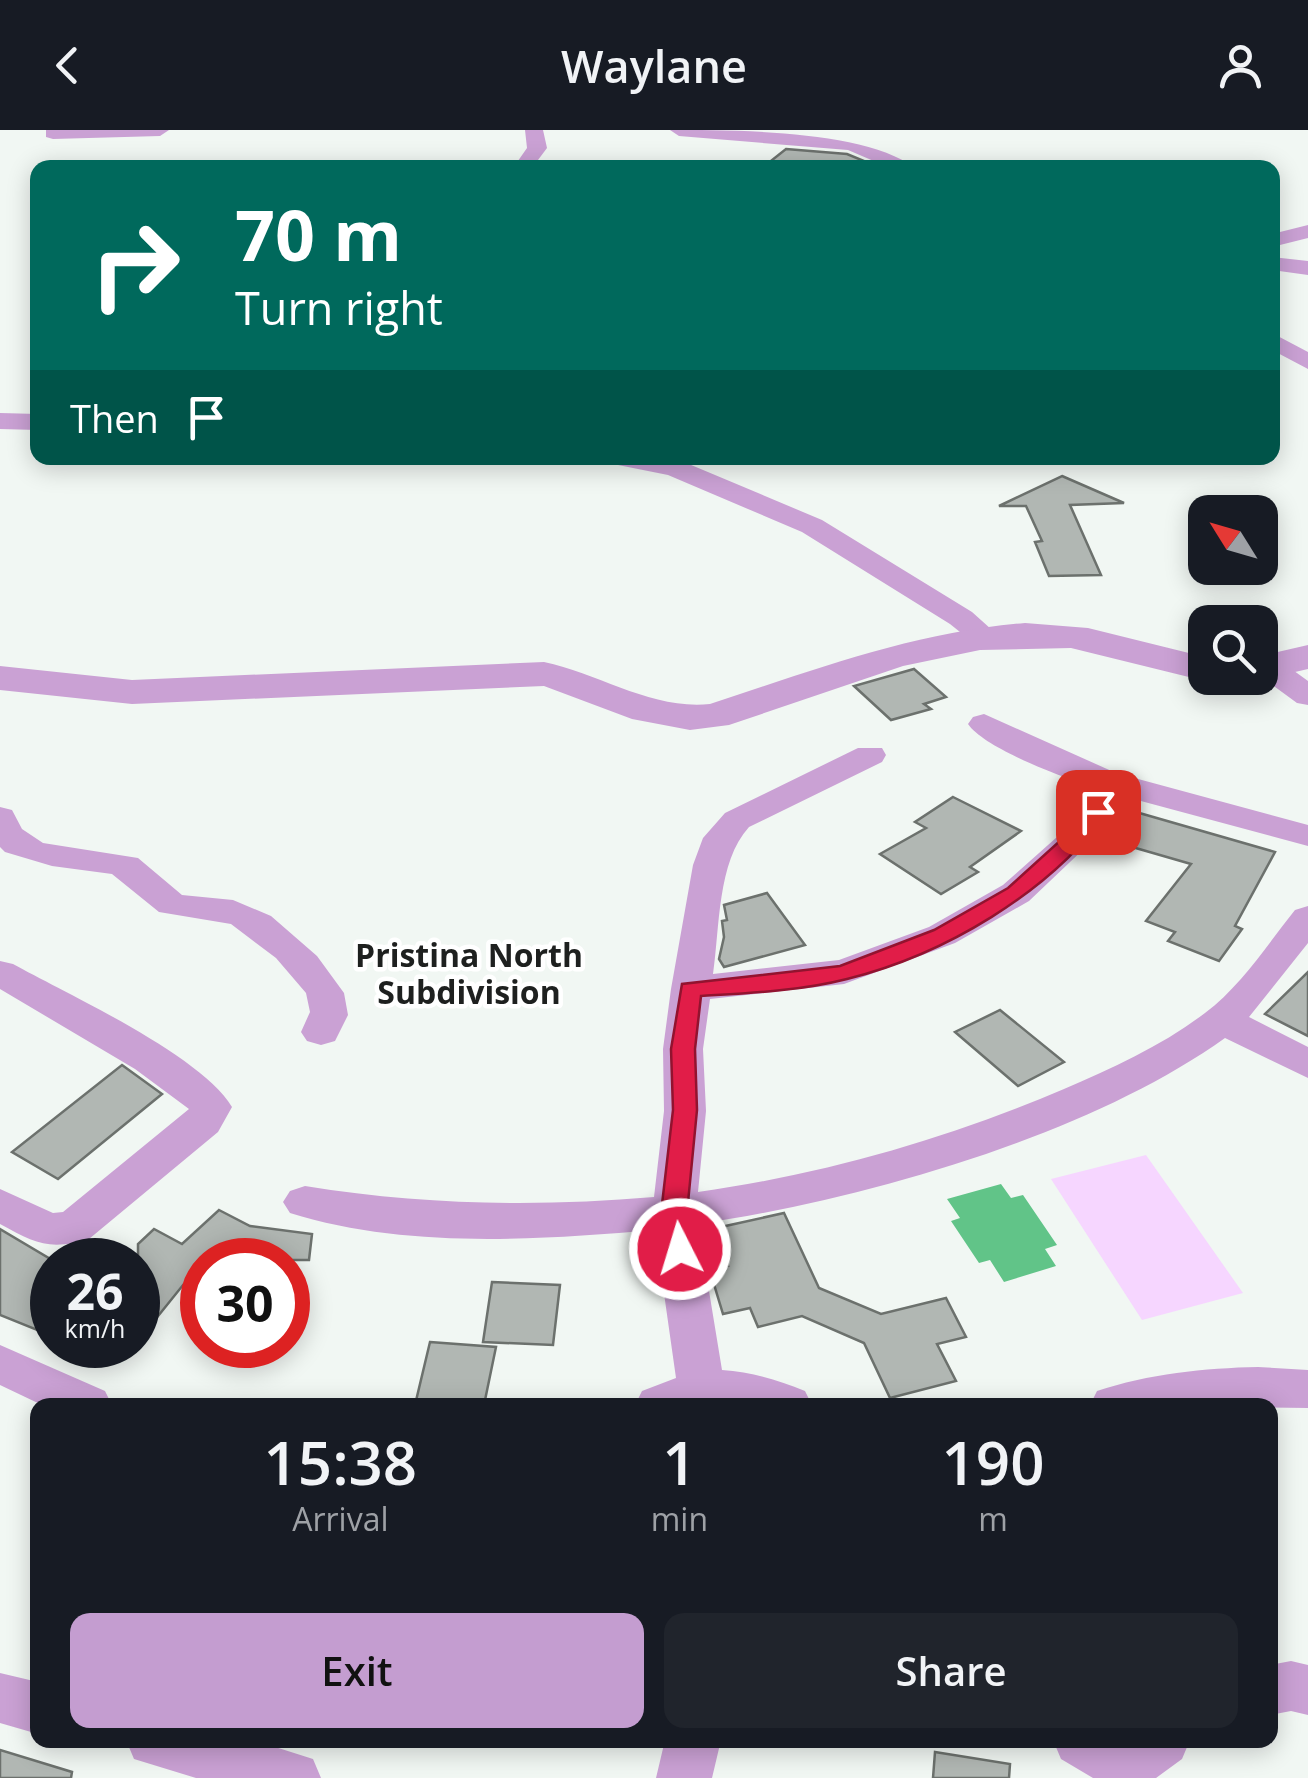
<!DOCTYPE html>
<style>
body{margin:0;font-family:"Open Sans",sans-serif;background:#20242c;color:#f1f3f6;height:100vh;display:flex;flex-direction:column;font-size:38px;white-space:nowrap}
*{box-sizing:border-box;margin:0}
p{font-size:32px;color:#9ea1a6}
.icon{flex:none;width:55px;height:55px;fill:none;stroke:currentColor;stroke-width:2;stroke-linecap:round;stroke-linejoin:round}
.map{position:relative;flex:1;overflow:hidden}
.side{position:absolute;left:30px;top:1268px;width:1248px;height:350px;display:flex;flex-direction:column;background:#171b24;border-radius:20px;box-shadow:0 5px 25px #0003}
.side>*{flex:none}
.banner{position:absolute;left:30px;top:30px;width:1250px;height:305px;border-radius:20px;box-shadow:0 5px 25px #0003;background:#00695c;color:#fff;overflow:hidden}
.needle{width:65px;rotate:307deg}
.controls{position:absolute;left:1188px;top:365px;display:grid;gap:20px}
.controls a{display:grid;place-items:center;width:90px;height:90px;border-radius:20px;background:#171b24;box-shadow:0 5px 25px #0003;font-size:50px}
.speed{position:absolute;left:30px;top:1108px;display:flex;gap:20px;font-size:50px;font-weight:700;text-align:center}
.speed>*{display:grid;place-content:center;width:130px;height:130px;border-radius:50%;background:#171b24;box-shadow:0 5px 25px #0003;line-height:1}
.speed small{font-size:25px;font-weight:400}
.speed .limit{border:15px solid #d22;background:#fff;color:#111}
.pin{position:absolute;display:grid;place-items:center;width:85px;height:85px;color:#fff;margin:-42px;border-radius:20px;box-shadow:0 5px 15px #0006}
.me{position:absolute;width:110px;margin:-55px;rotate:355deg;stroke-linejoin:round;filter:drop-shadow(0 0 8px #0008)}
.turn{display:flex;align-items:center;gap:35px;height:210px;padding:0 40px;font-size:45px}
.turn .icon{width:130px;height:130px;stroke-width:2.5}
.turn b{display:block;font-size:70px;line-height:85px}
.then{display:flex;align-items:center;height:95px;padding:0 40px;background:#0003;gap:20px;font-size:38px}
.eta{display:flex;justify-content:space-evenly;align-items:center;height:170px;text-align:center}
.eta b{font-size:60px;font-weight:600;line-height:70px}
.primary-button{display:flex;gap:20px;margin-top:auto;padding:20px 40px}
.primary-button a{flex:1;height:115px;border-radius:20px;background:#c49dd0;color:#111;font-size:40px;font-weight:600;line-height:115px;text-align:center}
.primary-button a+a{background:#20242c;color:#f1f3f6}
header{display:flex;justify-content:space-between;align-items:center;height:130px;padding:0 40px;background:#171b24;font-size:45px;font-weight:600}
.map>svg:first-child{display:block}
.green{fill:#f6d6ff}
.water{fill:#61c488}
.building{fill:#b1b7b3;stroke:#6c716d;stroke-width:2.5}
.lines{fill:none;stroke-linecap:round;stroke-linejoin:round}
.minor{fill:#caa1d4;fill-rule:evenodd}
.tertiary{fill:#caa1d4;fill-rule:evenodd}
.route{fill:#e11d48;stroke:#92132f;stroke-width:2.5}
.labels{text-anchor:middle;stroke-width:9;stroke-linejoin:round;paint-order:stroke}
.neighbourhood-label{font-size:32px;font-weight:bold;fill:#1e201f;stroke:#fff}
</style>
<header><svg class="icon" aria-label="back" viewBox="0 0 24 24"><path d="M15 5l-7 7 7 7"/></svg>Waylane<svg class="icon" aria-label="person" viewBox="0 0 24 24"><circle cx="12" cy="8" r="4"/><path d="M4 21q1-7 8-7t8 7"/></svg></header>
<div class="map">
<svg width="1308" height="1648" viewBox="0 0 1308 1648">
<rect width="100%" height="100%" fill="#f1f7f3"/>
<path class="green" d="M1146,1025l97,138 -101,27 -91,-141z"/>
<path class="water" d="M1001,1054l10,14 12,-3 34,50 -12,4 11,17 -52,16 -14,-22 -11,3 -28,-42 9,-3 -13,-19z"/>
<path class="building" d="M786,19l61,5 22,9v5h-107z
M1062,346l62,27 -54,2 31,70 -52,1 -14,-34 7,-1 -16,-35h-27z
M914,539l32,28 -22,7 7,5 -40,11 -37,-34z
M953,667l68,34 -51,36 8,5 -37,22 -61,-40 46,-26 -11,-6z
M1122,678l153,44 -40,74 7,3 -23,32 -51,-20 7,-9 -29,-11 45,-57 -90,-26z
M767,763l38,52 -81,22 -5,-8 5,-22 -2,-16 5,-1 -3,-15z
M1308,842v64l-43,-22z
M1000,880l64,52 -46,24 -63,-54z
M122,935l40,29 -104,85 -46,-27z
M219,1080l31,16 62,8 -3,26h-107v36l-19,-11 -45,56v-97l16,-15 28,15z
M784,1083l35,75 62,26 65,-16 20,39 -29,7 19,37 -66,17 -26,-55 -62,-27 -44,11 -8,-19 -27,6 -13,-43 18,-5 -16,-37z
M0,1099l52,31v76l-52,-21z
M492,1152l68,3 -7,60 -70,-3z
M430,1212l66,5 -12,58h-69z
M0,1620l72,22 -1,6h-71z
M935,1622l75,12 -1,14h-76z"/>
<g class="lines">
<path class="minor" d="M46,0h123l-9,6 -107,3 -7,-2z
M525,0h18l4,18 -15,20h-19l14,-20z
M670,0c65,0 196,0 245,38h-25l-42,-18 -169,-14z
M1308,95v13l-36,9v-13z
M1272,127l36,4v14l-36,-5z
M1272,203l36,19v17l-36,-19z
M0,283l38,1v16l-38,-1z
M609,328h52l23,4 138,58 150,92 29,26 -4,6h-22l-25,-20 -148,-92 -134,-57 -55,-11z
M1268,528l11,2 29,21v24l-11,-2 -37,-27v-16z
M984,584l132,59 192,52v21l-182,-49 -36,46 -61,58 -74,42 -111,41 -134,15 -7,50 3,62 -8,81c127,-18 249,-53 366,-103 49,-21 99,-44 141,-76 36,-27 62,-68 90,-103l13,-4v37l-59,74 59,30v31l-83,-40c-137,98 -362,162 -527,186l24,146c30,2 56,10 83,21l7,14h-177l7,-14 34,-13 -21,-148c-119,10 -250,19 -365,-17l-7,-11 7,-11 15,-5c117,19 231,21 349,11l10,-86 -1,-62 8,-60 22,-124 10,-27 22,-25 133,-65h24l4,7 -4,7 -133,65c-32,35 -29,101 -36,147l126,-14 90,-33 74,-42 63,-56 32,-40c-31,-10 -113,-40 -130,-65l5,-7z
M0,677l12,3 10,19 21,14 95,15 44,37 51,5 38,16 46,40 27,37 4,22 -13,26 -14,4 -14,-4 -6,-9 9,-20 -4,-19 -30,-35 -45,-34 -72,-12 -47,-38 -60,-8 -47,-14 -5,-5z
M0,831l13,3c56,31 188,91 219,143l-14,25 -129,107c-40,12 -54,4 -89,-15v-35l53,24 10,-1 126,-103 -54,-40 -135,-80z
M0,1215l105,46 7,14h-70l-42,-20z
M1258,1237l50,3v38l-218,-3 7,-14c51,-17 108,-23 161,-24z
M1291,1531l17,4v50l-17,-4 -21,4v-50z
M0,1543l38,9v52l-38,-11z
M126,1610h127l60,19 8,19h-125l-62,-19z
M665,1610h56l-9,38h-56z
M1053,1610h137l-8,19 -26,19h-63l-32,-19z"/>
<path class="tertiary" d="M1025,493l63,5 117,29v21h13l-13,3 -134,-33 -91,2 -77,16 -174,59 -39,5 -58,-11 -88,-33 -412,18 -132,-14v-24l132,14 412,-18c56,12 108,48 166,42 104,-34 205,-72 315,-81z
M1308,515v24l-48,11 -9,-2h9v-22z"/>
</g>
<path class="route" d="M1098,675l10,7c-59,81 -164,143 -261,167 -47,12 -98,14 -146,17l-6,53 2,61 -10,103 6,36 -4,7h-19l-9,-43 12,-103 -2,-61 11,-65 158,-18 94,-36 74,-42 63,-57 19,-24z"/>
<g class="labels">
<g class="neighbourhood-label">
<text x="469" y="837">Pristina North<tspan x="469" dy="37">Subdivision</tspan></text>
</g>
</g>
</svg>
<div class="controls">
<a><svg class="needle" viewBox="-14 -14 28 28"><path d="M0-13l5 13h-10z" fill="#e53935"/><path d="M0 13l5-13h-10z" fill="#9ea1a6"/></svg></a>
<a><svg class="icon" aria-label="search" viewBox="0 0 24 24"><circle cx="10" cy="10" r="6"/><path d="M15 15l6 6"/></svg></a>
</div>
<div class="speed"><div>26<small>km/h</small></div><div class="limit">30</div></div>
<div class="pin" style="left:1098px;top:682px;background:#d93025"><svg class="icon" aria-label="arrive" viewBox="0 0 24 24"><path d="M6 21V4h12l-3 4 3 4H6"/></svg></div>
<svg class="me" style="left:680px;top:1119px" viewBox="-20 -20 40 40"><circle r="17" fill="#e11d48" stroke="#fff" stroke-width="3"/><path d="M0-11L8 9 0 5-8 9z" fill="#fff"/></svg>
<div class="banner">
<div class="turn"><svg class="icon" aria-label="right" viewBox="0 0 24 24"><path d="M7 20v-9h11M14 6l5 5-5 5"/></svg><div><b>70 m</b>Turn right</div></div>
<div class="then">Then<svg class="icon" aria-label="arrive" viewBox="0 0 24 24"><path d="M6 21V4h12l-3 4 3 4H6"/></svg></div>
</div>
<section class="side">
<div class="eta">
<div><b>15:38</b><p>Arrival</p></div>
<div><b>1</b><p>min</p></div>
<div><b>190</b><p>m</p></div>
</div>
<div class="primary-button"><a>Exit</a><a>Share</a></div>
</section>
</div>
